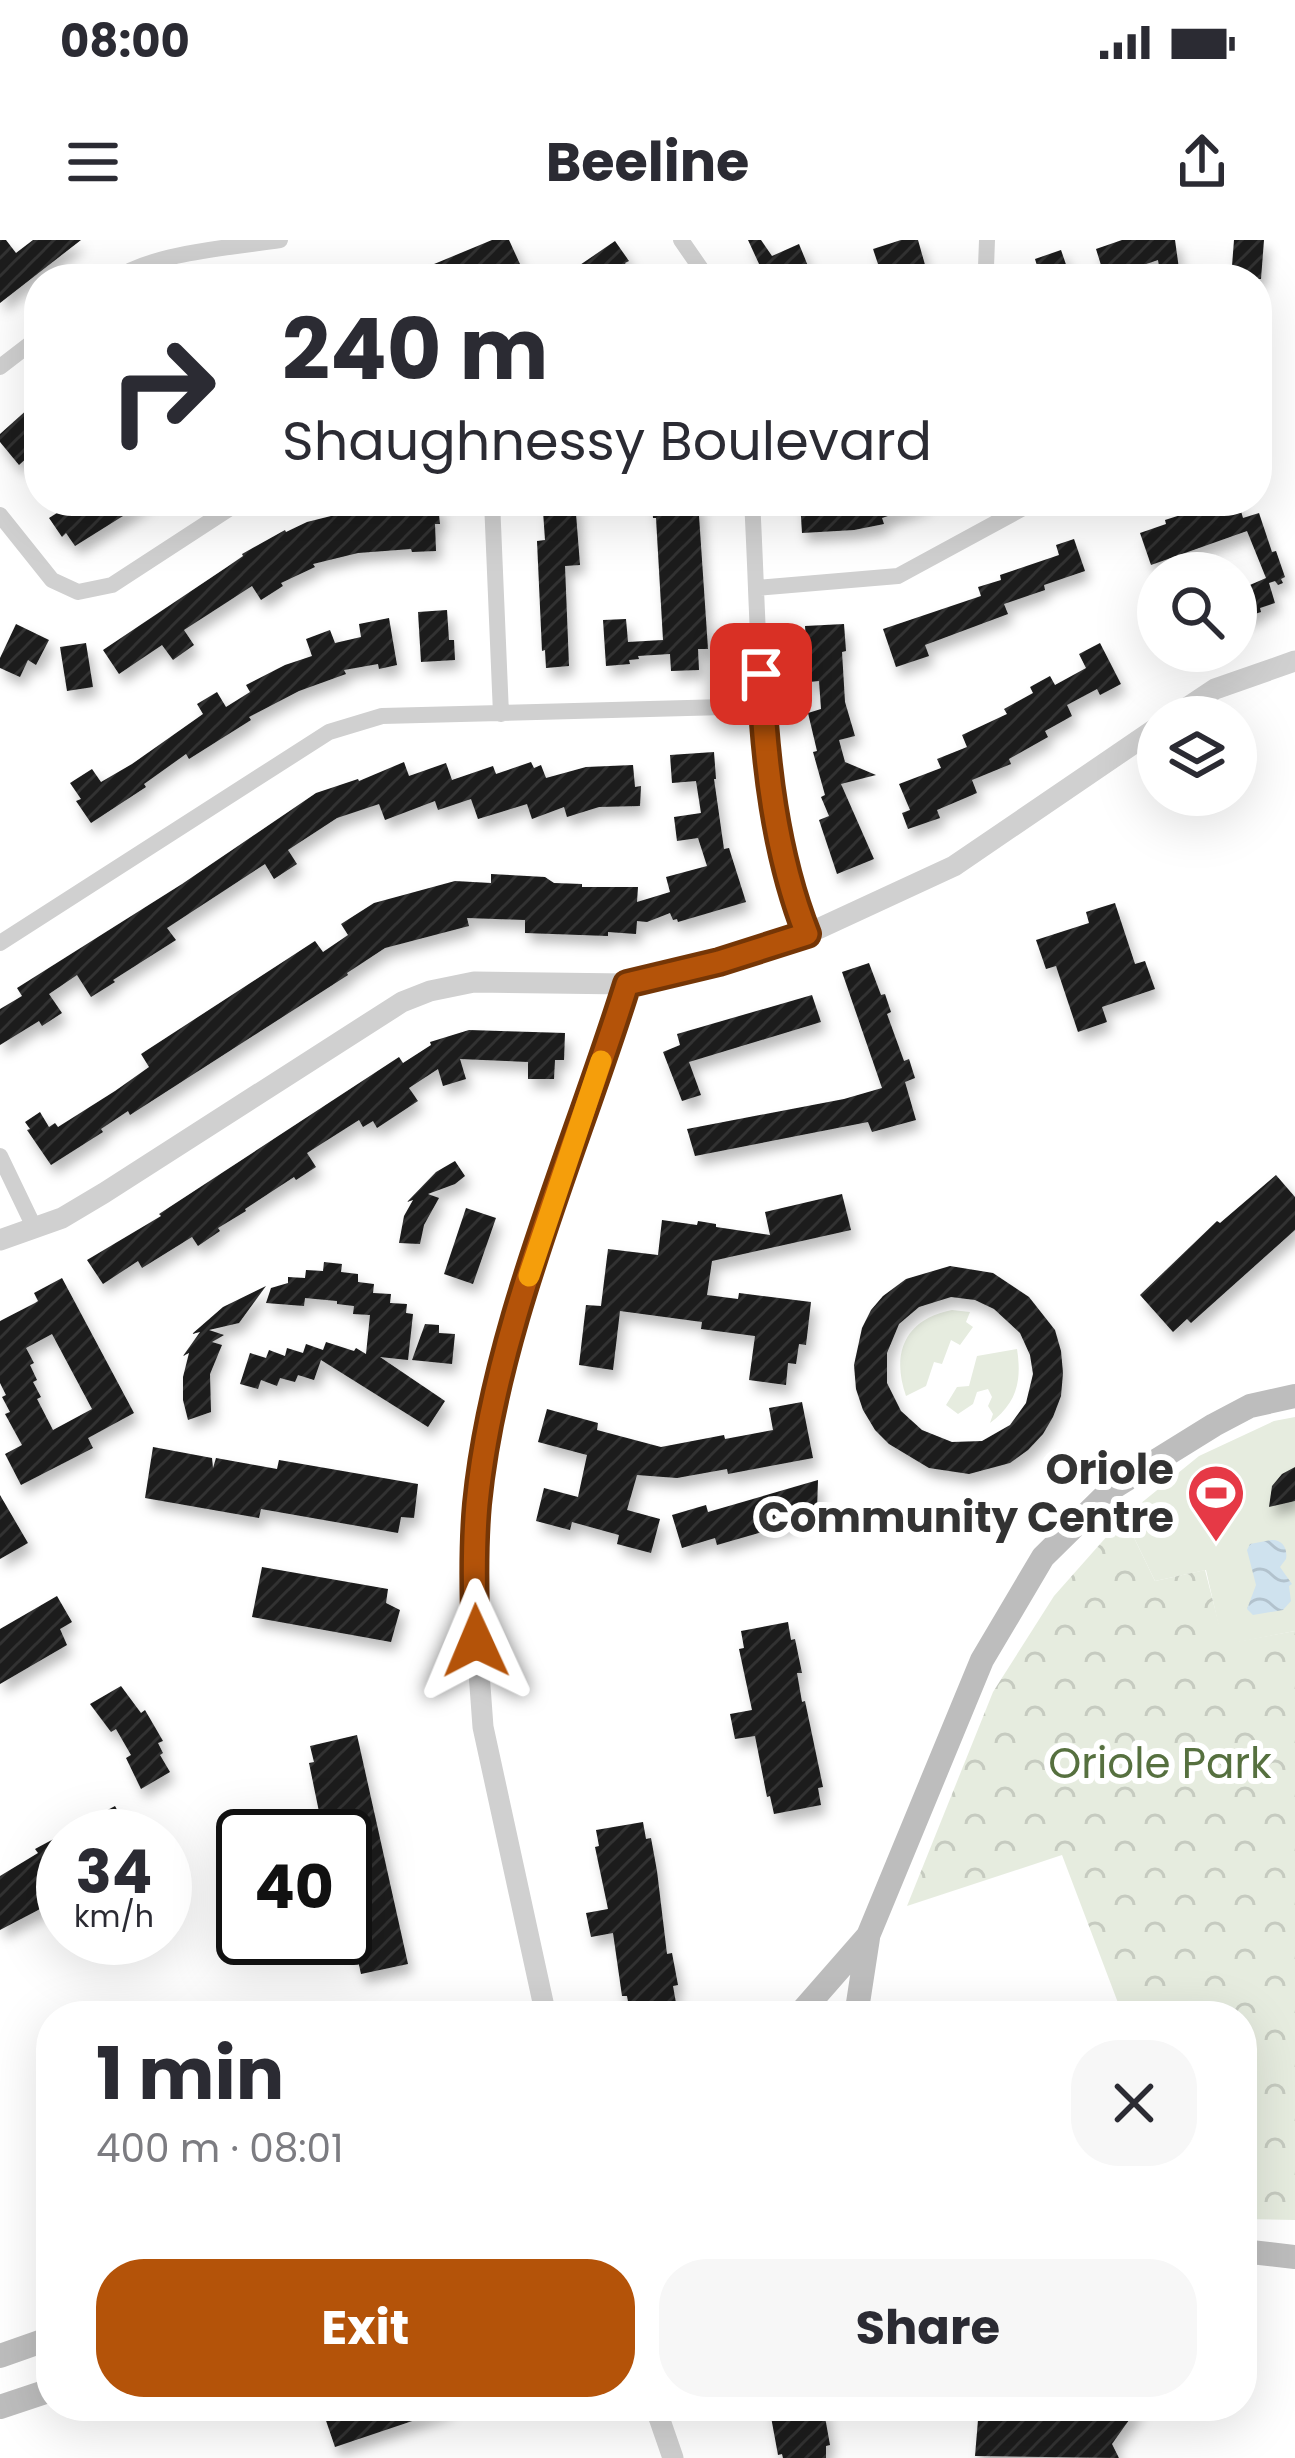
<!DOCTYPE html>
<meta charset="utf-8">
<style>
body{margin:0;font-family:Poppins,sans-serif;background:#f7f7f7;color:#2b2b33;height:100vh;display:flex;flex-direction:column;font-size:45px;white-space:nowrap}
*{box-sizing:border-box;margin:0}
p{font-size:39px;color:#7c7c81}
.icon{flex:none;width:66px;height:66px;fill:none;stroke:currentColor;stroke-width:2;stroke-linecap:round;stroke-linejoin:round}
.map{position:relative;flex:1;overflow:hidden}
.panel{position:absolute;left:36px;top:1761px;width:1221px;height:420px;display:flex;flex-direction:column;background:#fff;border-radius:48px;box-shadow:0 12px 48px #0002}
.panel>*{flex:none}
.top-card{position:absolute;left:24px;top:24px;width:1248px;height:252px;border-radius:48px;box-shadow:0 12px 48px #0002;background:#fff;color:#2b2b33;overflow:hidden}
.controls{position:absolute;left:1137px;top:312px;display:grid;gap:24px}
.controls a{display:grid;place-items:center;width:120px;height:120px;border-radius:50%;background:#fff;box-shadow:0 12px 48px #0002;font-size:60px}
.speed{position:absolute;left:36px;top:1569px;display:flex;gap:24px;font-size:60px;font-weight:700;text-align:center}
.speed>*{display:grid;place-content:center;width:156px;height:156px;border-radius:50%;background:#fff;box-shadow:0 12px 48px #0002;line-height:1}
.speed small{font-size:30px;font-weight:400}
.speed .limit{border:6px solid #111;border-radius:18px;background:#fff;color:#111}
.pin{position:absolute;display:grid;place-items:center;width:102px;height:102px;color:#fff;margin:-51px;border-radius:24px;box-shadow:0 6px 18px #0006}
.me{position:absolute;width:132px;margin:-66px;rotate:359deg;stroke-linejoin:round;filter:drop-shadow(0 0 9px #0008)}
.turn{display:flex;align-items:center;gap:42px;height:252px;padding:0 60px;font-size:54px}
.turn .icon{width:156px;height:156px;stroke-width:2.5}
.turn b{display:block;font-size:84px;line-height:102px}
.round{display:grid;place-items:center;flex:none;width:126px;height:126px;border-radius:48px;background:#f7f7f7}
.headline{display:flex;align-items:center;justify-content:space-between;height:204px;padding:0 60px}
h1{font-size:72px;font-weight:700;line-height:90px}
.cta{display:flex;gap:24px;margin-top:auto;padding:24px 60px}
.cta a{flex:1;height:138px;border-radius:48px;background:#b45309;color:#fff;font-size:48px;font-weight:700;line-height:138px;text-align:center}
.cta a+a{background:#f7f7f7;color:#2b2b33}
.status{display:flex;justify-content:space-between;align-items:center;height:84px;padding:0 60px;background:#fff;direction:ltr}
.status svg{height:33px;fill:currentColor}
header{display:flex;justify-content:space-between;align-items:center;height:156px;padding:0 60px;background:#fff;font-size:54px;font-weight:700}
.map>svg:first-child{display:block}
.grass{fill:#e6ecdf}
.park{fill:url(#park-crowns)}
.water{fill:url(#water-waves)}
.building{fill:url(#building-hatch);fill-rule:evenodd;filter:url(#shadow)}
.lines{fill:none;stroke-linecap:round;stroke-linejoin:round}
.minor{stroke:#d0d0d0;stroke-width:16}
.tertiary{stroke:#d0d0d0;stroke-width:21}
.secondary{stroke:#bdbdbd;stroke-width:24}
.route-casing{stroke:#753606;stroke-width:30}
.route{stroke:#b45309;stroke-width:21}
.slow{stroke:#f59e0b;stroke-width:21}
.labels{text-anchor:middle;stroke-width:12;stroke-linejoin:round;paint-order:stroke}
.poi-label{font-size:42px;font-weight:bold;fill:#333;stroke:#fff;text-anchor:end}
.park-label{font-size:42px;fill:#56703f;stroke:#fff}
</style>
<div class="status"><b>08:00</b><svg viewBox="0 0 49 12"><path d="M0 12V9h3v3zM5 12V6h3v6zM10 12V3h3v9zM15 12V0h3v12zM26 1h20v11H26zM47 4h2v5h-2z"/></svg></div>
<header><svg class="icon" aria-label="menu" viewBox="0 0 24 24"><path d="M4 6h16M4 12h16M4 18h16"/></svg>Beeline<svg class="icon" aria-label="share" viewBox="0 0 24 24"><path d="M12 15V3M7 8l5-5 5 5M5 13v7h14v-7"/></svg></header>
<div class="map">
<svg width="1295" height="2218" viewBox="0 0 1295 2218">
<defs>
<pattern id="park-crowns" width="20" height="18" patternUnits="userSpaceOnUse" patternTransform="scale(3)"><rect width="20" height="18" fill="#e6ecdf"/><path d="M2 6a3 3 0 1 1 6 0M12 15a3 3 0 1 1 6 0" fill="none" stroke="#c6cbc0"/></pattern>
<pattern id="water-waves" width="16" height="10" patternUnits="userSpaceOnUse" patternTransform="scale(3)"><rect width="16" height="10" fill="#cfe2ee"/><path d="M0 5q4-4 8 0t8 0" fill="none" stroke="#b2c2cd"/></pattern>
<pattern id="building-hatch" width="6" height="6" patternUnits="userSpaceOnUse" patternTransform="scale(3)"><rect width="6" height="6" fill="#1a1a1a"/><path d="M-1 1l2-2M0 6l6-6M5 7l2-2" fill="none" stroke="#333"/></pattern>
<filter id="shadow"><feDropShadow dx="5" dy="9" stdDeviation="6" flood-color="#0004"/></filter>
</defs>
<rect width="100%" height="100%" fill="#fff"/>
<path class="grass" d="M952,1070l18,2 -4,10 7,5 -13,18 -9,-5 -9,24 -8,-2 -8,24 -20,10c-15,-43 -1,-77 46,-86z
M1017,1109c5,32 0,54 -27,74l3,-9 -5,-8 4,-9 -4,-8 -11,3 -4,12 -15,10 -12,-9 11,-18 12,-1 8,-30z
M1295,1177v214l-72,14 -17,-75 -51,11 -31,-64 75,-61 75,-35z"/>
<path class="park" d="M1124,1277l31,64 50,-11 19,74 71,-13v589l-53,-1v-203h-119l-61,-161 -155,51 86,-214 61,-96z"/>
<path class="water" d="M1271,1300c11,-1 17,8 15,19l-6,8 12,17 -3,2 2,15 -8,9 -30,5 -6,-6 9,-24 -9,-35 3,-6z"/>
<path class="building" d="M0,0h6l10,13 17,-13h48l-81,63z
M492,0h17l16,35 -8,4h-119z
M748,0h13l11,16 27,-12 9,22 -29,13h-13z
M901,0h17l11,39h-46l-10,-30z
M1122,0h53l4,29 -19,3 -2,-12 -53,18 -9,-29z
M1234,0h30l-3,39h-30z
M615,1l14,20 -4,2 6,9 -11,7h-35l-8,-12z
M1061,10l10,29h-30l-6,-20z
M39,159v38l-14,12 5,6 -11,10 -19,-23v-8z
M76,261h10l4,6 10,-6h47l-72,45 -9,-13 -4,4 -13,-19z
M547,261h28l5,64 -15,1 4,100 -23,2 -1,-18 -3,1 -5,-110 8,-1 -2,-29h4z
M652,261h46l10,148h-10l1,21 -28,1 -1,-17 -32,2 1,3 -10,1 1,4 -24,2 -3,-46 23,-1 2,23 35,-2 -7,-122h-3z
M800,261h125l1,2 -44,15 2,6 -30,6 -52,3z
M1238,261l5,17 16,-5 13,39 4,-1 9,26 -4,2 2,4 -5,2 -3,-4 -6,2 6,20 -15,5 1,4 -25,8v-29l30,-13 -19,-47 -96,34 -11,-32 26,-9 -1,-4 28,-9 2,3z
M438,265l2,19h-5l1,27 -24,1 -1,-3 -53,4 -45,11 2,3 -34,16 2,3 -22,14 -9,-14 -68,44 10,15 -21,15 -11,-15 -43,29 -16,-24 124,-83 16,-11 -1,-2 43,-24 1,2 21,-10 44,-11z
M1074,299l11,32 -41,14 1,5 -41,14 4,10 -83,31 4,11 -33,11 -13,-38 98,-33 -3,-9 23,-7 -1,-5 59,-20 -3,-10z
M447,370l2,30h5l1,20 -34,2 -3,-50z
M389,378l8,47 -18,4 -1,-5 -34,6 2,4 -47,17 -50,26 2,3 -62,39 -3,-5 -42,30 2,3 -55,36 -15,-22 5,-2 -11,-16 22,-14 9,13 31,-18 71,-50 -6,-10 20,-12 9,15 24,-15 -4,-7 39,-20 27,-9 -6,-17 24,-9 5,13 26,-6 -2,-13z
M16,384l33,16 -13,25 -8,-5 -8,17 -20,-9v-10z
M844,384l2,27 -4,1 3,50 10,34 -16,4 6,22 31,13 -35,9 33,75 -37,15 -18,-54 10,-4 -8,-19 4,-2 -12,-43 4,-1 -9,-38 13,-4 -2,-28 -10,1 -4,-56z
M86,403l7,44 -26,4 -7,-44z
M1100,403l21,41 -21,11 -3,-6 -30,16 5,11 -27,15 3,6 -39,22 2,5 -39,16 5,13 -40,17 3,8 -32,11 -6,-16 8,-3 -11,-26 42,-16 -4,-9 30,-12 -5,-12 45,-21 -3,-5 29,-16 -3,-6 20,-11 5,9 31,-17 -7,-14z
M714,512l2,27h-2l10,70 5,-1 17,54 -68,20 -1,-3 -4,1 -3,-7 -23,9 -10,-1 -1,13 -28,-2v4l-83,-3v-13l-58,-2 2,8 -84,22 -38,25 1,2 -218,140 -2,-4 -27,18 2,3 -52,33 -24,-35 3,-1 -5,-7 15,-10 9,15 6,-4 3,4 57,-36 34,-24 -8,-13 174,-113 8,11 25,-17 -7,-11 33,-21 81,-22 36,2v-9l54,3 9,6 28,1v3h56l-1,15 33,-10 -4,-15 41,-11 -9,-28 -21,3 -3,-24 27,-4 -5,-32 -24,2 -2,-28z
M404,522l5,14 37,-13 6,17 41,-14 3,8 35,-12 3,6 7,-3 5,13 40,-11 47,-2 2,22 6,-1 -1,20 -41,1 -32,10 -3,-10 -32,12 -5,-15 -49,15 -7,-20 -33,11 -3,-9 -50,19 -6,-16 -42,14 -49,32 9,14 -23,15 -9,-15 -98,64 9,12 -63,40 2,2 -24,15 -14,-22 -28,19 13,19 -20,13 -3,-5 -39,24v-36l22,-13 -5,-8 165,-104 134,-91 42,-14 1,2z
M1115,663l20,61 10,-3 10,28 -53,18 5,15 -29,10 -22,-66 -10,3 -10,-29 53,-17 -3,-11z
M869,723l12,32 4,-1 6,18 -4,2 17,47 5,-2 6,19 -10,4 11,38 -44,12 -4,-10 -173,34 -8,-27 157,-30 38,-11 -40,-116z
M812,755l9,27 -132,40 12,33 -19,6 -19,-49 17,-7 -3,-11z
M469,790l96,3 -1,27h-9l-1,19h-26v-17l-68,-3 6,20 -23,7 -5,-17 -29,19 9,13 -41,27 -4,-7 -10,6 -4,-7 -52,33 9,14 -20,13 -2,-3 -49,32 1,2 -28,17 2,3 -22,15 -6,-9 -50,31 -4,-7 -35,23 -16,-24 74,-44 -2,-2 240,-157 4,6 28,-18 -1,-3z
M455,921l10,15 -10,8 -27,10 11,4 -15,27 -4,19 -21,-1 5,-27 9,-16 -6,2 29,-30z
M1276,935l19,22v33l-104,93 -4,-4 -14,13 -33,-37 77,-74 3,2z
M842,954l9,36 -139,31 -5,34 31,4 1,-6 72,9 -5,43 -7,-1 -3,20 -8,-1 -2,22 -37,-5 6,-44 -54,-7 1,-7 -82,-11 -7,59 -34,-5 7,-60 15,1 7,-57 50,6 4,-35 35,5 1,-4 18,3v3l54,8 -5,-23z
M466,968l30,10 -23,66 -29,-10z
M324,1022l18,2 -1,8 17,2v8l16,2 -1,9 18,1 -1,9 17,1 -1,9 7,1 -5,46 -28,-3 65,44 -17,26 -107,-67 -7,20 -16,-5 -3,7 -15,-4 -3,8 -16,-6 -3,9 -18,-5 10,-31 16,5 3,-8 16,6 2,-8 16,5 3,-9 17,6 3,-8 28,9 2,-3 10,6 4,-39 -17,-1 1,-8 -17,-2v-3l-32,-3 -1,8 -38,-3 5,-15 17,-5v-6l17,1 1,-8 17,1z
M950,1026l43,7 36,24 26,33 6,21 2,22 -2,23 -8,21 -10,17 -15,16 -18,13 -41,11 -40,-6 -40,-24 -14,-14 -12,-20 -7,-21 -2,-24 8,-37 9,-18 12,-14 23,-17zM951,1057l24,3 19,9 26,24 10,22 3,19 -7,29 -16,22 -28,16 -30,1 -30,-12 -21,-19 -14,-28v-30l12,-29 20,-17z
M62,1038l72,135 -46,25 5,10 -72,37 -16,-31 17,-9 -17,-31 5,-2 -8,-15 4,-2 -6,-12v-62l35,-18 3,-2 -4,-8zM52,1094l40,75 -39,21 -16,-31 4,-2 -8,-15 4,-2 -7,-15 4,-2 -8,-15z
M266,1046l-27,37 -30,7 15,5 -12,7 10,3 -12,29 1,38 -23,8 -5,-20v-23l6,-24 -6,3 17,-24 -8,2 31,-27z
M425,1084l14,1v8l16,1 -3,30 -40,-4z
M802,1162l11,56 -85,16 -1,-5 -50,9 -40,-3 -10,35 33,9 -9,34 -34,-9 2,-9 -47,-13 -2,8 -34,-9 8,-33 34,9 9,-42 -49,-13 9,-33 51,14 -1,7 64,17 63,-12 1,4 48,-9 -4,-22z
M153,1207l59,11 1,10 3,-10 61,11 2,-9 139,24 -4,34 -13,-1 -3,16 -137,-24 -2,9 -114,-20z
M1295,1227v34l-26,6 3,-21 10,-12z
M818,1240l-1,30 -17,8 1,3 -84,24 -2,-7 -33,10 -10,-33 34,-10 2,7z
M0,1255l28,48 -28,16z
M262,1327l126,22 -2,14 14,7 -9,32 -139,-25z
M57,1356l15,26 -12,7 7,16 -67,39v-55z
M788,1382l3,18 4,-1 7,34h-5l5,29 3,-1 18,86 -5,1 3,17 -47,9 -4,-18 -3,1 -12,-61 -20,3 -5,-25 22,-4 -13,-61 5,-1 -3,-17z
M121,1446l20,27 4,-3 18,31 -5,2 5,10 -3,2 10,17 -29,17 -15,-31 5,-3 -15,-26 -5,3 -21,-28z
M357,1495l51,229 -47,10 -4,-18 -5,1 -7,-28v-8l4,-1 -4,-15v-69h-21l-15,-73 5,-1 -4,-16z
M115,1566l16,30h-68v61l-63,33v-54l38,-23 -3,-4z
M643,1582l3,17 5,-1 6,33 10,83 5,-1 6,32 -5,1 3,17 -46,9 -3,-16h-5l-9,-63 -22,4 -5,-24 22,-4 -13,-62 4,-1 -3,-16z
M321,2166h126l1,3 -113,38z
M769,2166h54l7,39 -4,1v12h-43l-1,-4 -4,1z
M1075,2166h64l-27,38 7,14 -144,-2 4,-48 90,6z"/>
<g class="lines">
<path class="minor" d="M681,0l27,39
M987,0l-1,27 4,12
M116,39c35,-26 119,-32 164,-39
M0,127l39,-30
M492,261l9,213
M752,261c8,136 4,306 55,433
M0,275l52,65 26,12 34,-7 129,-84
M757,348l141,-12 138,-75
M0,703l329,-211 53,-16 381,-10
M0,916l35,73"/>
<path class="tertiary" d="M1173,477l42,-28 80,-28
M0,1000l62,-22 42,-25 298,-191 28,-11 44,-9 153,2 92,-23 88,-27 147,-68 204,-139
M546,1776l-63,-289 -9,-123 3,-99 10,-74 18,-74 31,-103 91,-270
M655,2166l18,52"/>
<path class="secondary" d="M798,1776l70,-80 114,-276 61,-103 71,-70 100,-62 36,-19 45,-10
M856,1776l12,-78
M1242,2011l53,6
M0,2116l51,-18
M0,2167l51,-17"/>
</g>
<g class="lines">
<defs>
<path id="route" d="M476,1401c-2,-45 -3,-92 1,-137 17,-174 98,-353 150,-520l92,-22 88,-28c-32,-81 -42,-173 -46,-260"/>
</defs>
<use href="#route" class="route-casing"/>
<use href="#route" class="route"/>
<path class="slow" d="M529,1036l72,-215"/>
</g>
<defs>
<symbol id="stadium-pin" viewBox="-11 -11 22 30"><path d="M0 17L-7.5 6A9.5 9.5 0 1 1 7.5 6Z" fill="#e63946" stroke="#fff"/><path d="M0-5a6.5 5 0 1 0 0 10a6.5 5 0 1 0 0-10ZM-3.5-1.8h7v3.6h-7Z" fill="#fff"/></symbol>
</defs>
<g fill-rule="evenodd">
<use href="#stadium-pin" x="1183" y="1220" width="66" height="90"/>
</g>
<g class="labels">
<g class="poi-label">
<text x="1174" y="1244">Oriole<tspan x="1174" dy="48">Community Centre</tspan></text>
</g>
<g class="park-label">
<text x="1160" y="1538">Oriole Park</text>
</g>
</g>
</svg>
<div class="controls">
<a><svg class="icon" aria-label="search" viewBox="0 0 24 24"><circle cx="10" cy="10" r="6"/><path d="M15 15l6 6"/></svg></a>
<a><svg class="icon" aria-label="layers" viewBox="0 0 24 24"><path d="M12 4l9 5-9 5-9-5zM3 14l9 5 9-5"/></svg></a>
</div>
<div class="speed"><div>34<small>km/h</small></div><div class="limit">40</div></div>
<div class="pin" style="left:761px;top:434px;background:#d93025"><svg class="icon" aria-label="arrive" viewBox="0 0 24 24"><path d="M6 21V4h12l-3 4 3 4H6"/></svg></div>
<svg class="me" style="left:476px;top:1401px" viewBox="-20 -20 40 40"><path d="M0-17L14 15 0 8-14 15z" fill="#b45309" stroke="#fff" stroke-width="4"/></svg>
<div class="top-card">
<div class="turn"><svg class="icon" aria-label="right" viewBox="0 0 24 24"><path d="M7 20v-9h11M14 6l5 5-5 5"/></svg><div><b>240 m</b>Shaughnessy Boulevard</div></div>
</div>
<section class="panel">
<div class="headline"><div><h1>1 min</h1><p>400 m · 08:01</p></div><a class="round"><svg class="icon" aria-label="close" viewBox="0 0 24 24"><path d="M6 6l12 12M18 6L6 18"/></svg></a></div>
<div class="cta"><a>Exit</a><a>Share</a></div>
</section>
</div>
